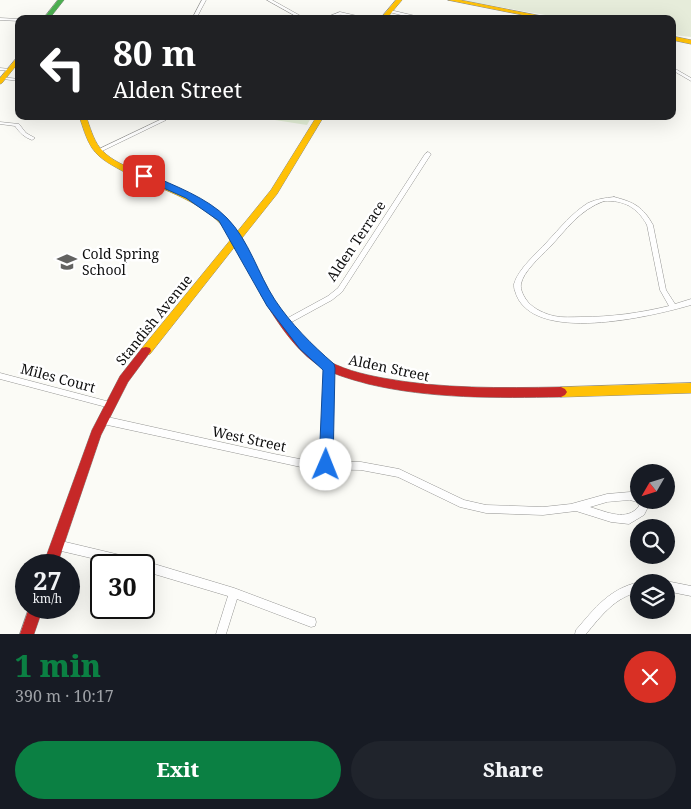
<!DOCTYPE html>
<meta charset="utf-8">
<style>
body{margin:0;font-family:"Noto Serif",serif;background:#20242c;color:#f1f3f6;height:100vh;display:flex;flex-direction:column;font-size:19px;white-space:nowrap}
*{box-sizing:border-box;margin:0}
p{font-size:16px;color:#9ea1a6}
.icon{flex:none;width:28px;height:28px;fill:none;stroke:currentColor;stroke-width:2;stroke-linecap:round;stroke-linejoin:round}
.map{position:relative;height:634px;overflow:hidden}
.drawer{display:flex;flex-direction:column;background:#171b24;flex:1}
.drawer>*{flex:none}
.top-card{position:absolute;left:15px;top:15px;width:661px;height:105px;border-radius:10px;box-shadow:0 5px 20px #0002;background:#202124;color:#fff;overflow:hidden}
.needle{width:32px;rotate:231deg}
.controls{position:absolute;left:630px;top:464px;display:grid;gap:10px}
.controls a{display:grid;place-items:center;width:45px;height:45px;border-radius:50%;background:#171b24;box-shadow:0 5px 20px #0002;font-size:25px}
.speed{position:absolute;left:15px;top:554px;display:flex;gap:10px;font-size:25px;font-weight:700;text-align:center}
.speed>*{display:grid;place-content:center;width:65px;height:65px;border-radius:50%;background:#171b24;box-shadow:0 5px 20px #0002;line-height:1}
.speed small{font-size:12px;font-weight:400}
.speed .limit{border:2px solid #111;border-radius:8px;background:#fff;color:#111}
.pin{position:absolute;display:grid;place-items:center;width:42px;height:42px;color:#fff;margin:-21px;border-radius:10px;box-shadow:0 2px 8px #0006}
.me{position:absolute;width:55px;margin:-28px;rotate:1deg;stroke-linejoin:round;filter:drop-shadow(0 0 4px #0008)}
.turn{display:flex;align-items:center;gap:18px;height:105px;padding:0 15px;font-size:22px}
.turn .icon{width:65px;height:65px;stroke-width:2.5}
.turn b{display:block;font-size:35px;line-height:42px}
.round{display:grid;place-items:center;flex:none;width:52px;height:52px;border-radius:26px;background:#20242c}
.summary{display:flex;align-items:center;justify-content:space-between;height:85px;padding:0 15px}
h1{font-size:30px;font-weight:800;line-height:38px;color:#0b8043}
.cta{display:flex;gap:10px;margin-top:auto;padding:10px 15px}
.cta a{flex:1;height:58px;border-radius:30px;background:#0b8043;color:#fff;font-size:20px;font-weight:800;line-height:58px;text-align:center}
.cta a+a{background:#20242c;color:#f1f3f6}
.map>svg:first-child{display:block}
.green{fill:#e4f0d7}
.cemetery{fill:#e6ecda}
.lines{fill:none;stroke-linecap:round;stroke-linejoin:round}
.street-casing{stroke:#959593;stroke-width:1}
.fast-casing{stroke:#8c8c8a;stroke-width:1}
.slow-casing{stroke:#8c8c8a;stroke-width:1}
.jam-casing{stroke:#8c8c8a;stroke-width:1}
.street{fill:#fefefe;fill-rule:evenodd}
.fast{fill:#4caf50;fill-rule:evenodd}
.slow{fill:#ffc107;fill-rule:evenodd}
.jam{fill:#c62828;fill-rule:evenodd}
.route{fill:#1a73e8;stroke:#114b97}
.labels{text-anchor:middle;stroke-width:5;stroke-linejoin:round;paint-order:stroke}
.street-label{font-size:14px;fill:#0f0f0f;stroke:#fff}
.poi-label{font-size:14px;fill:#0f0f0f;stroke:#fff;text-anchor:start}
</style>
<div class="map">
<svg width="691" height="634" viewBox="0 0 691 634">
<rect width="100%" height="100%" fill="#fbfbf6"/>
<path class="green" d="M250,116h62l-5,9z"/>
<path class="cemetery" d="M460,0h231v37l-18,-2 -1,-16h-104z"/>
<g class="lines">
<defs>
<path id="street" d="M202,0h4l-10,19h-4z
M267,0h5l34,19h-5z
M390,10l34,8 1,1h-8l-28,-7v-2z
M340,12l26,6 1,1c-9,0 -16,-4 -25,-4 -6,-1 -13,4 -20,4z
M0,18l19,1v2l-19,-1z
M672,67l19,11v3l-19,-11z
M0,68l10,1 2,1 -2,1 -10,-1z
M1,77l18,2v2l-16,-2 -2,-1z
M162,119l4,1 -66,32 -2,1 -3,-2z
M0,122l19,2 7,9 9,5 -3,2c-8,-3 -12,-7 -17,-14l-15,-2z
M428,152l3,2 -89,138 -10,8 -44,24h-4l-1,-2 1,-2 44,-24 10,-8 87,-134z
M614,197c20,5 29,10 39,28l13,65 9,14 16,-5v6c-38,11 -161,41 -176,-14 -1,-2 -1,-5 -1,-7 4,-15 23,-31 33,-42 13,-14 25,-29 41,-39 9,-4 17,-5 26,-6zM604,201c20,-1 33,6 43,24l13,65 9,16c-29,7 -58,11 -88,11 -9,0 -18,1 -27,-1 -9,-2 -20,-7 -26,-14 -4,-5 -8,-12 -7,-18 2,-12 19,-27 28,-36 17,-18 30,-38 55,-47z
M329,365l3,1 1,2 -3,93 31,1 38,7 65,31 22,5 57,2 28,-3 36,-10 23,-2 9,2v6h6l3,7 -4,8 -15,9 -18,-2 -35,-11 -33,4 -57,-2 -26,-6 -62,-30 -37,-7 -51,-1 -207,-45 -3,-2 -1,-2 1,-2 3,-2 171,38 36,7h12l3,-93 1,-2zM630,500l7,2 2,4c-12,16 -32,6 -49,1l17,-5z
M0,373l110,29 3,1 1,2 -1,2 -3,1 -110,-29z
M57,540l84,20 93,28 77,29 4,1 1,4 -1,4 -4,1 -74,-28 -11,35h-10l12,-38 -84,-25v-6h-23l-64,-15 -3,-2 -2,-3 2,-3z
M666,581l25,5v10l-25,-5v-9h-3z
M639,582v10c-24,5 -38,24 -53,42h-11l1,-4c19,-22 33,-41 63,-48z"/>
<path id="fast" d="M58,0h6l-15,19h-6z"/>
<path id="slow" d="M396,0h6l-16,19h-6z
M448,0h12l97,19h-14z
M672,36l19,4v4l-19,-4z
M19,55v7l-17,21 -2,1v-6z
M79,116h7c4,11 7,23 14,32 8,10 21,16 32,21 36,18 81,28 105,63l34,-42 46,-74h7l-47,78 -35,44 29,57 -2,3h-6l-27,-53 -86,109 -4,1 -4,-1 -1,-3 1,-3 90,-110c-24,-37 -69,-47 -106,-65 -12,-7 -26,-13 -34,-25 -6,-9 -9,-21 -13,-32z
M691,383v10l-130,4 -4,-2 -2,-3 2,-3 4,-2z"/>
<path id="jam" d="M266,291l3,1c14,23 32,49 53,65 18,12 40,17 61,21 59,11 118,10 178,9l4,2 2,3 -2,3 -4,2c-65,1 -130,2 -193,-13 -18,-5 -38,-10 -53,-21 -22,-16 -40,-44 -54,-68z
M146,347l4,1 1,3 -23,31 -27,53 -44,130h-14l49,-135 28,-54 22,-28z
M29,608h14l-9,26h-14z"/>
</defs>
<use href="#street" class="street-casing"/>
<use href="#fast" class="fast-casing"/>
<use href="#slow" class="slow-casing"/>
<use href="#jam" class="jam-casing"/>
<use href="#street" class="street"/>
<use href="#fast" class="fast"/>
<use href="#slow" class="slow"/>
<use href="#jam" class="jam"/>
</g>
<path class="route" d="M141,174h7c25,11 60,24 79,44 22,22 31,56 48,82 16,24 37,45 59,64l1,4 -2,97 -2,4 -5,2 -5,-2 -2,-4 4,-95 -23,-21 -33,-43 -48,-85 -33,-23 -45,-20z"/>
<defs>
<symbol id="school-bare" viewBox="-9 -9 18 18"><path d="M0-5L7-2L0 1L-7-2ZM-4 1L0 2.5L4 1V4Q0 6-4 4Z" fill="#626260" stroke="#fff" stroke-width="2.5" paint-order="stroke"/></symbol>
</defs>
<g fill-rule="evenodd">
<use href="#school-bare" x="53" y="248" width="28" height="28"/>
</g>
<g class="labels">
<g class="street-label">
<text transform="translate(356 241) rotate(-56)" y="5">Alden Terrace</text>
<text transform="translate(154 320) rotate(-51)" y="5">Standish Avenue</text>
<text transform="translate(389 368) rotate(12)" y="5">Alden Street</text>
<text transform="translate(58 378) rotate(15)" y="5">Miles Court</text>
<text transform="translate(249 439) rotate(12)" y="5">West Street</text>
</g>
<g class="poi-label">
<text x="82" y="259">Cold Spring<tspan x="82" dy="16">School</tspan></text>
</g>
</g>
</svg>
<div class="controls">
<a><svg class="needle" viewBox="-14 -14 28 28"><path d="M0-13l5 13h-10z" fill="#e53935"/><path d="M0 13l5-13h-10z" fill="#9ea1a6"/></svg></a>
<a><svg class="icon" aria-label="search" viewBox="0 0 24 24"><circle cx="10" cy="10" r="6"/><path d="M15 15l6 6"/></svg></a>
<a><svg class="icon" aria-label="layers" viewBox="0 0 24 24"><path d="M12 4l9 5-9 5-9-5zM3 14l9 5 9-5"/></svg></a>
</div>
<div class="speed"><div>27<small>km/h</small></div><div class="limit">30</div></div>
<div class="pin" style="left:144px;top:176px;background:#d93025"><svg class="icon" aria-label="arrive" viewBox="0 0 24 24"><path d="M6 21V4h12l-3 4 3 4H6"/></svg></div>
<svg class="me" style="left:326px;top:465px" viewBox="-20 -20 40 40"><circle r="19" fill="#fff"/><path d="M0-13L10 11 0 6-10 11z" fill="#1a73e8"/></svg>
<div class="top-card">
<div class="turn"><svg class="icon" aria-label="left" viewBox="0 0 24 24"><path d="M17 20v-9H6M10 6l-5 5 5 5"/></svg><div><b>80 m</b>Alden Street</div></div>
</div>
</div>
<section class="drawer">
<div class="summary"><div><h1>1 min</h1><p>390 m · 10:17</p></div><a class="round" style="background:#d93025;color:#fff"><svg class="icon" aria-label="close" viewBox="0 0 24 24"><path d="M6 6l12 12M18 6L6 18"/></svg></a></div>
<div class="cta"><a>Exit</a><a>Share</a></div>
</section>
